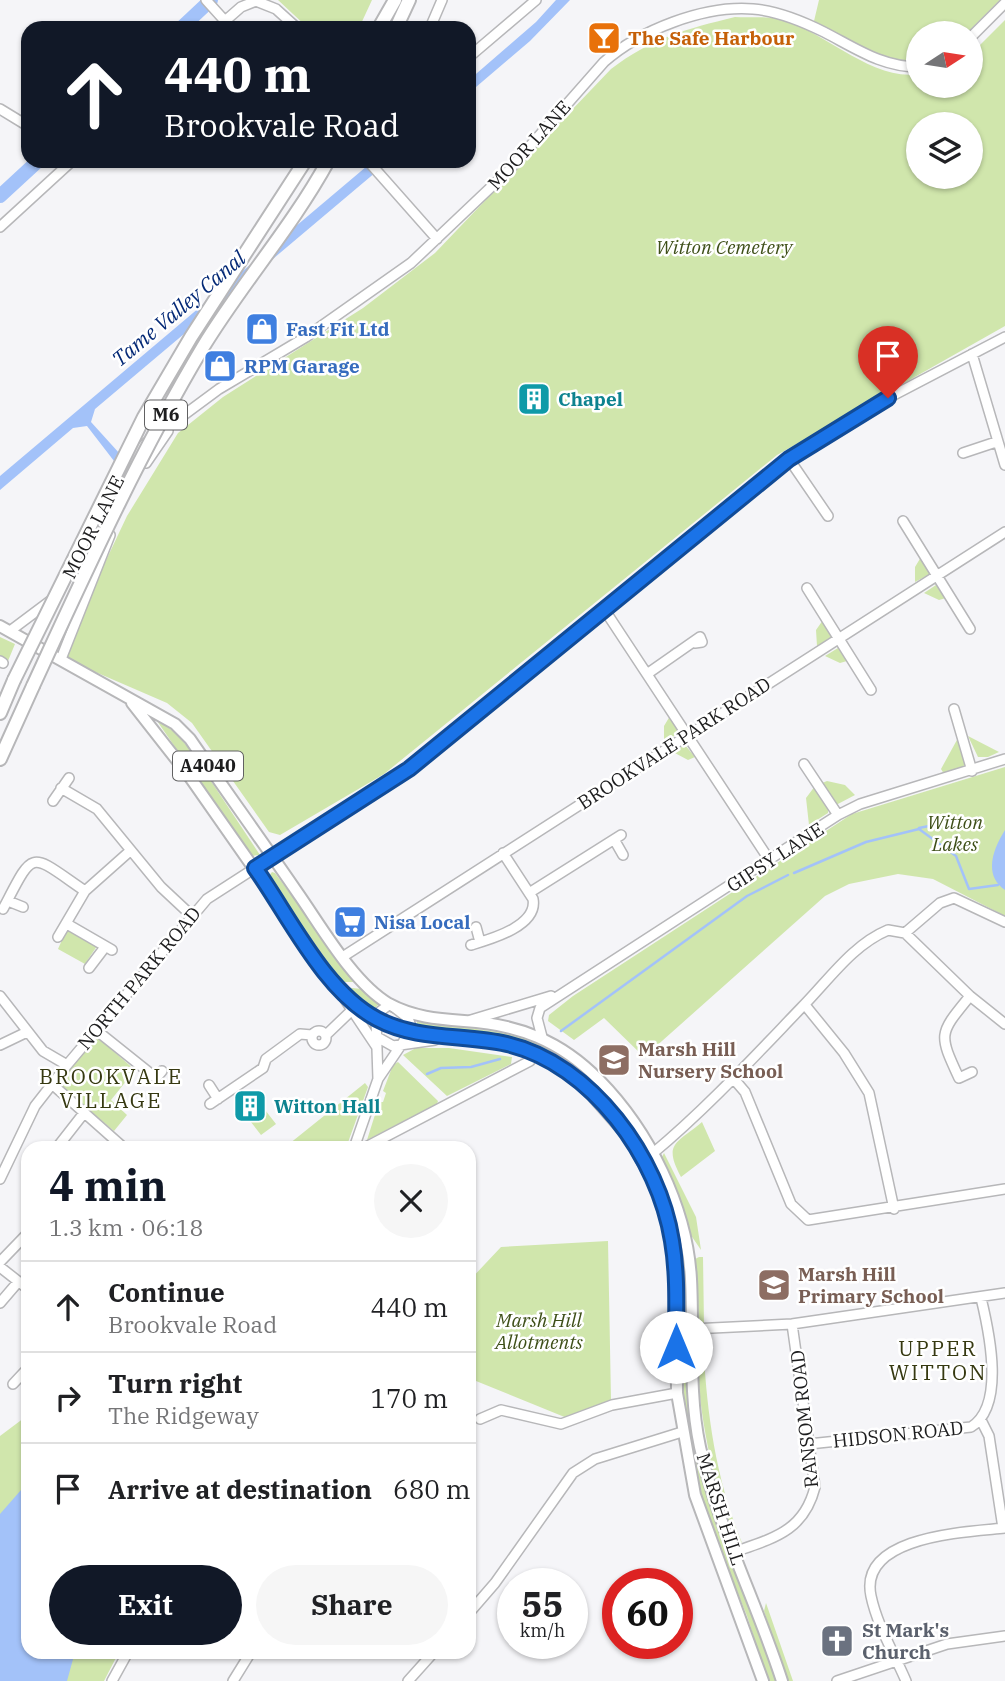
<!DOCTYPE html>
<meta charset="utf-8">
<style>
body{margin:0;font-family:"IBM Plex Serif",serif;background:#f6f6f6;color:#202124;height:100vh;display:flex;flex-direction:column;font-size:26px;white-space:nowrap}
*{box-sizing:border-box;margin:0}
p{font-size:23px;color:#757577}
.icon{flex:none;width:38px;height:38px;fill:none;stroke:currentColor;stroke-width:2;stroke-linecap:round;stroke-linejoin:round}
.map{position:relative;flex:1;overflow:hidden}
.sheet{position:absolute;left:21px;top:1141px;width:455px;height:518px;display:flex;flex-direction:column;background:#fff;border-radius:21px;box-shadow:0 2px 5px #0004}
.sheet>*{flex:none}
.banner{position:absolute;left:21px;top:21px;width:455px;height:147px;border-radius:21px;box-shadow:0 2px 5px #0004;background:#111827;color:#fff;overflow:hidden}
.needle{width:46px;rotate:78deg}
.fabs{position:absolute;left:906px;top:21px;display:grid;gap:14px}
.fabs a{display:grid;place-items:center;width:77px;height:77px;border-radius:50%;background:#fff;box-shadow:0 2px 5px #0004;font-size:35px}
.speed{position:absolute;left:497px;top:1568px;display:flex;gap:14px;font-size:35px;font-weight:700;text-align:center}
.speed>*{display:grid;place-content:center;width:91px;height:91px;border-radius:50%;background:#fff;box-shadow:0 2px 5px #0004;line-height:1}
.speed small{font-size:18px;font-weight:400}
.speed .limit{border:10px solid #d22;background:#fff;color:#111}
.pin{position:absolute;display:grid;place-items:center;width:60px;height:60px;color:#fff;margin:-72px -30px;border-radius:50% 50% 50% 0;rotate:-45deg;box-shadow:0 0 7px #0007}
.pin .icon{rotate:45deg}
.me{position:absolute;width:77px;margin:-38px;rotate:0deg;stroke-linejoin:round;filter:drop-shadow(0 0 5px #0008)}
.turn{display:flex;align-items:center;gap:24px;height:147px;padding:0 28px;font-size:32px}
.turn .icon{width:91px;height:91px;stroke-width:2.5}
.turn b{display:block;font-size:49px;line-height:60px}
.round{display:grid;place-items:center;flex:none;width:74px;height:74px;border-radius:37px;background:#f6f6f6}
.head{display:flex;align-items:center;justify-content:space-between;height:119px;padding:0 28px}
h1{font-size:42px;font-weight:700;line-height:52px;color:#111827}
.button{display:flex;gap:14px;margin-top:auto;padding:14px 28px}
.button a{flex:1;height:80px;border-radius:42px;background:#111827;color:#fff;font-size:28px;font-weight:700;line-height:80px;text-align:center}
.button a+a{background:#f6f6f6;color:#202124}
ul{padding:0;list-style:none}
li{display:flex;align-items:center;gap:21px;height:91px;padding:0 28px;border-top:2px solid #e0e0e0}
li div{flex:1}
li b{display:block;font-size:26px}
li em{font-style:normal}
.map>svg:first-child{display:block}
.green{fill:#d0e6ac;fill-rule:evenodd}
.water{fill:#a3c2f9}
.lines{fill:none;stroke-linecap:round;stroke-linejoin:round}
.stream{stroke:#a3c2f9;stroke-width:2.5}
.river{stroke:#a3c2f9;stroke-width:14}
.minor-casing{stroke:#b7b7b9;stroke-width:12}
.major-casing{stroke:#b7b7b9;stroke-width:14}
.highway-casing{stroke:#b7b7b9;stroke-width:16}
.minor{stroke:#fff;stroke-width:9}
.major{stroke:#fff;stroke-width:10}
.highway{stroke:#fff;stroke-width:12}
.highway-bridge-casing{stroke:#b7b7b9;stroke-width:16;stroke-linecap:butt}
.highway-bridge{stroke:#fff;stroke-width:12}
.route-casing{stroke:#114b97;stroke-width:18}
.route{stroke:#1a73e8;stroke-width:12}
.labels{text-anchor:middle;stroke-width:5;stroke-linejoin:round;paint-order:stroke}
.shield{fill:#fff;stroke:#616162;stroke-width:2}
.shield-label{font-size:18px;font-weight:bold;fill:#1d1d1e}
.food-label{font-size:19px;font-weight:bold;fill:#c56008;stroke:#fff;text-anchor:start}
.street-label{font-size:19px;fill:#1d1d1e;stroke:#fff}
.park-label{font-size:19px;font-style:italic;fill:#3e4f18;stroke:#fff}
.shop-label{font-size:19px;font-weight:bold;fill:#366cbe;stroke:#fff;text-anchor:start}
.culture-label{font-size:19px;font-weight:bold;fill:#0d838f;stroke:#fff;text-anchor:start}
.education-label{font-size:19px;font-weight:bold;fill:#785e54;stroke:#fff;text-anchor:start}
.worship-label{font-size:19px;font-weight:bold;fill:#5b616d;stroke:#fff;text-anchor:start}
.water-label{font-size:21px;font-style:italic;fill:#042976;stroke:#fff}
.neighbourhood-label{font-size:21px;letter-spacing:2px;fill:#363911;stroke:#fff}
</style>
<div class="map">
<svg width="1005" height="1681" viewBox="0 0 1005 1681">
<rect width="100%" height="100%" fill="#f5f5f8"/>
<path class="green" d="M278,0h94l-13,28h-51z
M819,0h181l-33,33h-48v29l-4,1 -29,-4 -72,-38z
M735,17c14,1 31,-1 44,2 45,11 93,63 140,55v12h52v-32l34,-34v306l-228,129 -393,319 -104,61 -11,-3 -77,-109 -25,-20 -104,-45 10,-28 54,-114 51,-83 45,-36 140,-89 72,-55 176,-184c41,-31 75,-40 124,-52zM919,124h52v53h-52z
M921,557l9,17 -15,8v-15z
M936,585l10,13 -7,2 -15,-7z
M823,620l9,17 -15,9 -1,-16z
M0,637l15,7 -7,17 -8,-4z
M838,648l9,13 -7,2 -15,-7z
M670,716l9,17 -15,9v-16z
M155,718l22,16 14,17 69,104 -10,1z
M968,736l31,16 -11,5h-10z
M958,738l7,26 -4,6 -17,4 -3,-5z
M685,745l10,12 -7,3 -15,-8z
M1005,767v149l-72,-37 -35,-5 -49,10 -24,12 -181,161 -40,-39 -30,22 -26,-19 1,-6 24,-19 279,-182z
M827,781l18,4 10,10 -19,10 -16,-21z
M815,786l13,21v6l-19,12 -3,-27z
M272,872l3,1 81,109h-18l-71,-104z
M70,929l27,17 -12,18 -27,-15 8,-18z
M343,987l19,2 17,15 -7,7z
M417,1021l104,14 45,23 -2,3 9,9 -29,-16 -128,-23z
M96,1036l39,34 -24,30 16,15 -13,16 -56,-47z
M416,1048h33l63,9 -1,7 -64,32 -44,-41z
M398,1062l40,39 -1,3 -70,36 12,-38h4l3,-9 -3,-2 10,-26z
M586,1074c50,56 78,105 96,178l-3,1 -9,-39 -16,-38 -71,-97z
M365,1083l3,4 -22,61h-62z
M262,1106l14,18 -15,11 -14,-18z
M702,1122l13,29 -34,26c-18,-34 -5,-33 21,-55z
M664,1153l32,64 5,33 -15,-22 -26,-67z
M608,1241l3,159 -44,18 -91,-37 -7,7v-107l32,-34z
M699,1257h4l1,67 -7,-8 -2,-57z
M685,1272l2,43 -3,11 -4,-53z
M703,1337c3,72 12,140 39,206l-9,-7c-23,-65 -35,-126 -37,-195z
M683,1342l4,5c4,38 6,79 13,117 14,75 54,144 77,217h-9l-21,-65 -46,-114 -16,-76 -4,-45z
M28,1415v237h91l-15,29h-104v-245z
M766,1603l27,78h-6l-23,-70z"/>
<path class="water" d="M556,0h14l-40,41 -61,52v-13l67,-58z
M373,161h16l-294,248 -4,13 29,32 -6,7 -27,-35 -14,2 -73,62v-14z
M1005,830v60c-22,-15 -12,-41 0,-60z
M28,1482v170h47l-8,29h-67v-167z"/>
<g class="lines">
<path class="stream" d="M919,828l30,-6 5,3
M794,873l72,-31 53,-13 37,27 13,33 29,-4
M561,1031l186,-135 41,-21
M427,1074l14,-6 30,-1 29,-8
M336,1148l4,-1"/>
<path class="river" d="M181,28l30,-28
M0,196l38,-35"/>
<defs>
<path id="minor" d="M206,0l19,21
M217,28l24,-21 15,-6 20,8 21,19
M430,28l12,-28
M971,37l34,-34
M469,57l67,-57
M0,109l23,14
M368,161l69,78
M0,227l72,-66
M972,354l33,111
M963,453l33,-11
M789,459l39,57
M146,463l22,-32
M124,467l22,-24 73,-54 87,-52 105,-74 98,-93 95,-108c36,-32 100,-57 149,-53 25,2 49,12 71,23 33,17 58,35 95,35
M903,521l67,108
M807,588l64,102
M604,609l166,252
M10,631l40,-30
M61,659l49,-124
M0,661l3,2
M647,674l53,-37 2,5 -7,1
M954,709l18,62
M804,764l34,51
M61,788l36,21 64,78 31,29
M53,801l16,-23
M615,841l8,14
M273,857l136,-88 401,-325 57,-35 138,-72
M529,893l92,-58
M8,901l15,6
M3,909c32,-61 25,-57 82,-18
M67,924l45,26
M476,927l4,15
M905,933l35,-30 14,-5 51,24
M58,937l27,-46 45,-40
M471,945c20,-6 67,-19 62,-46l-30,-46
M344,956l661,-424
M89,968l16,-21
M340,992l36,54
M0,996l43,55 24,14
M970,996c-31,38 -32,37 -11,82l13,-6
M805,1005l39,48 25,40 25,116
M471,1020l80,-24
M96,1030l60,48 6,-7
M312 1038a7 7 0 1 1 14 0a7 7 0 1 1-14 0Z
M326,1035l25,-24
M377,1037l16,9 42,-6
M542,1037l-5,-19 3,-10 298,-193 22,-11 145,-45
M0,1045l27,-13
M733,1078l12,14 46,112 17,16 197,-31
M53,1085l71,63
M209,1085l9,14
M210,1104l53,-36 3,-9 34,-25 12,1
M59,1145l25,-32
M354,1148l24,-69 34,-50 -4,-11 -18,-14 -12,9 -2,6 2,60
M364,1148l166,-87
M652,1154c53,-44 101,-96 149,-146 27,-27 51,-63 87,-78l17,3 65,63 35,28
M0,1179l35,-73 32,-41 140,-166 48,-31
M0,1262l26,-27
M0,1267l28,22
M0,1303l18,-21
M692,1329l100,-5 213,-31
M13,1384l15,-16
M480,1419l21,-9 60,14 51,-19 65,-12
M982,1422l7,14 14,92
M809,1444l162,-17c34,-21 19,-92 10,-129
M734,1552c40,-14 70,-21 81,-65l-23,-163
M469,1613l26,-30 78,-110 22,-14 87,-27
M112,1681l16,-29
M233,1681l18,-29
M408,1681l26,-29
M837,1681l110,-37 58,-8
M906,1681c-12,-28 -29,-56 -35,-85 -13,-61 98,-64 134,-68"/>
<path id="major" d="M0,626l175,98 15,15c35,51 72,102 107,153 24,34 56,91 92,112 24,13 48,15 75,17 54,3 97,20 135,59 50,51 88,127 92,199 3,56 -3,112 9,168 18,81 57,156 82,234
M132,703l55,70 152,217 37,29 35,14 95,11 45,17 26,17 52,59 27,49 16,53 4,30 1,124 18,102 68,186"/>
<path id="highway" d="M379,28l16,-28
M396,28l13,-28
M0,713l14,-33
M0,759l33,-73"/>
</defs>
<use href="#minor" class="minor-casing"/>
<use href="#major" class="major-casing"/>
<use href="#highway" class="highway-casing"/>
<use href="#minor" class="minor"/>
<use href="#major" class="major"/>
<use href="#highway" class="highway"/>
<defs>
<path id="highway-bridge" d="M14,680l130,-263 47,-80 114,-176
M33,686c53,-115 105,-230 170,-339 39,-64 89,-120 125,-186"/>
</defs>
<use href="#highway-bridge" class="highway-bridge-casing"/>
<use href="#highway-bridge" class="highway-bridge"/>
</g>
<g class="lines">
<defs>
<path id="route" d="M676,1347c0,-35 2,-71 -4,-106 -13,-83 -80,-177 -165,-197 -44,-10 -89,-3 -130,-25 -53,-28 -88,-103 -122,-151l154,-99 380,-310 99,-61"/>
</defs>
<use href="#route" class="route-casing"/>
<use href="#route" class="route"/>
</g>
<defs>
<symbol id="bar-square" viewBox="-11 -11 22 22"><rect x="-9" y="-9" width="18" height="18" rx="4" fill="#e8710a" stroke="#fff"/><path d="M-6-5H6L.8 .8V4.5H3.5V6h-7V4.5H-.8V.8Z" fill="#fff"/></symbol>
<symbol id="shop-square" viewBox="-11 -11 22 22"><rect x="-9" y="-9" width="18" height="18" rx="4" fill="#3f7fe0" stroke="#fff"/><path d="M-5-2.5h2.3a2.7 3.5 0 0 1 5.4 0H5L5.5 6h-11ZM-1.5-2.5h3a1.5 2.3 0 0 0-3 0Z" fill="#fff"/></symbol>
<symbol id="building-square" viewBox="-11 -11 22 22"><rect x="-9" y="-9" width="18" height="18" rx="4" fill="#0f9aa8" stroke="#fff"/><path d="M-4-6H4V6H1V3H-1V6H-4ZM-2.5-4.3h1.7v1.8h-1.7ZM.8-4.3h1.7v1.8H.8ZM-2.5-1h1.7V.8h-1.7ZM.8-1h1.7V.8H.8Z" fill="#fff"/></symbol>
<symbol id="supermarket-square" viewBox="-11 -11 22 22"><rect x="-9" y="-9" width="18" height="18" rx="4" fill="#3f7fe0" stroke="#fff"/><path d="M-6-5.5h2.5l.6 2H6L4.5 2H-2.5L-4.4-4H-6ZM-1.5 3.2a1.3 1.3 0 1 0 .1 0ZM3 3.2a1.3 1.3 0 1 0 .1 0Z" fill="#fff"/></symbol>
<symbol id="school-square" viewBox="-11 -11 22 22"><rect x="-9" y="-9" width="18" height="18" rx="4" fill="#8d6e63" stroke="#fff"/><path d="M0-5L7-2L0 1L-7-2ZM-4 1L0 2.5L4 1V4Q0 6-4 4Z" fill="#fff"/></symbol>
<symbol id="church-square" viewBox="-11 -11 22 22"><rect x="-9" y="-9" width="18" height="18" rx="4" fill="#6b7280" stroke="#fff"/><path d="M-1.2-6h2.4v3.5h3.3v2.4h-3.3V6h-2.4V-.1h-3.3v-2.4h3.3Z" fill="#fff"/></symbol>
</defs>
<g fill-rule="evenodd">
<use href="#bar-square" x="585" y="19" width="38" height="38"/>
<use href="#shop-square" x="243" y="310" width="38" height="38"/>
<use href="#shop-square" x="201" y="347" width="38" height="38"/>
<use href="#building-square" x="515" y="380" width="38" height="38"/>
<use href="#supermarket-square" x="331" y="903" width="38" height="38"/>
<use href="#school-square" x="595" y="1041" width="38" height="38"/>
<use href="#building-square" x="231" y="1087" width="38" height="38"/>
<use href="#school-square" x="755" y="1266" width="38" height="38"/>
<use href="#church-square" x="818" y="1622" width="38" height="38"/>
</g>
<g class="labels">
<g class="shield">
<rect x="145" y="400.5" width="42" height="29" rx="5"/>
<rect x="173" y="751.5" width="70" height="29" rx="5"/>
</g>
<g class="shield-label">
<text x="166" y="421">M6</text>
<text x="208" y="772">A4040</text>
</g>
<g class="food-label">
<text x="628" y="45">The Safe Harbour</text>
</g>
<g class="street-label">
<text transform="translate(529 145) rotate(-48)" y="7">MOOR LANE</text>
<text transform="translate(93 527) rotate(-63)" y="7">MOOR LANE</text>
<text transform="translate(674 743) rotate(-33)" y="7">BROOKVALE PARK ROAD</text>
<text transform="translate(775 857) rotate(-33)" y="7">GIPSY LANE</text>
<text transform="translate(139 978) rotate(-50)" y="7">NORTH PARK ROAD</text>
<text transform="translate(804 1419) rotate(-96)" y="7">RANSOM ROAD</text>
<text transform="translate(898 1434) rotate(-6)" y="7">HIDSON ROAD</text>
<text transform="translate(721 1509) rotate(72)" y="7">MARSH HILL</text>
</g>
<g class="park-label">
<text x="724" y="254">Witton Cemetery</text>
<text x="955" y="829">Witton<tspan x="955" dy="22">Lakes</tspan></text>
<text x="539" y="1327">Marsh Hill<tspan x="539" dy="22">Allotments</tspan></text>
</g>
<g class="shop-label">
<text x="286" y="336">Fast Fit Ltd</text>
<text x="244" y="373">RPM Garage</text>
<text x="374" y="929">Nisa Local</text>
</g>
<g class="culture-label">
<text x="558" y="406">Chapel</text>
<text x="274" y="1113">Witton Hall</text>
</g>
<g class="education-label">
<text x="638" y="1056">Marsh Hill<tspan x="638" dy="22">Nursery School</tspan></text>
<text x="798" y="1281">Marsh Hill<tspan x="798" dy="22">Primary School</tspan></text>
</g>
<g class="worship-label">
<text x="862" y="1637">St Mark's<tspan x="862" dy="22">Church</tspan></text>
</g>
<g class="water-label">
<text transform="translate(179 309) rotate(-40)" y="7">Tame Valley Canal</text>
</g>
<g class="neighbourhood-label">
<text x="111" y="1084">BROOKVALE<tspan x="111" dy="24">VILLAGE</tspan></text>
<text x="938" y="1356">UPPER<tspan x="938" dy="24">WITTON</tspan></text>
</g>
</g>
</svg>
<div class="fabs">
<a><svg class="needle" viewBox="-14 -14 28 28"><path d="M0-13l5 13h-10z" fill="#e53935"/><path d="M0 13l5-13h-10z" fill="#757577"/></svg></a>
<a><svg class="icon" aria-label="layers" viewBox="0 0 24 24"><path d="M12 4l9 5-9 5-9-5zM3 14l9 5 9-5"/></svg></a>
</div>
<div class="speed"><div>55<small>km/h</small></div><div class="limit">60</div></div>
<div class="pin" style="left:888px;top:398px;background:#d93025"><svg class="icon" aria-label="arrive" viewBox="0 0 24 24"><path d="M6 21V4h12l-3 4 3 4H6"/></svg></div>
<svg class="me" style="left:676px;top:1347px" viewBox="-20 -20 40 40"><circle r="19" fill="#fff"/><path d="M0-13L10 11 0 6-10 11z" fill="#1a73e8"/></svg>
<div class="banner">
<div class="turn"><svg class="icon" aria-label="ahead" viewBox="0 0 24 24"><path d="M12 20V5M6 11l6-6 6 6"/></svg><div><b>440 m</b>Brookvale Road</div></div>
</div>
<section class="sheet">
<div class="head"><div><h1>4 min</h1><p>1.3 km · 06:18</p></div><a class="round"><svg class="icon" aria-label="close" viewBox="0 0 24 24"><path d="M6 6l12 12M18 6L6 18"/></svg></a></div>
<ul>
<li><svg class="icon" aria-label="ahead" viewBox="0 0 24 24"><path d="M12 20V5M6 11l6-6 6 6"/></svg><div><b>Continue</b><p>Brookvale Road</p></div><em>440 m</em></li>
<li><svg class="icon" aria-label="right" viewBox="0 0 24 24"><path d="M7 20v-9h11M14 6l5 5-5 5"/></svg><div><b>Turn right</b><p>The Ridgeway</p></div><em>170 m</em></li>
<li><svg class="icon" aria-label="arrive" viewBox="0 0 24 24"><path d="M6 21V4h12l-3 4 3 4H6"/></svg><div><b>Arrive at destination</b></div><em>680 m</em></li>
</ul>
<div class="button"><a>Exit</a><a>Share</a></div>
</section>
</div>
